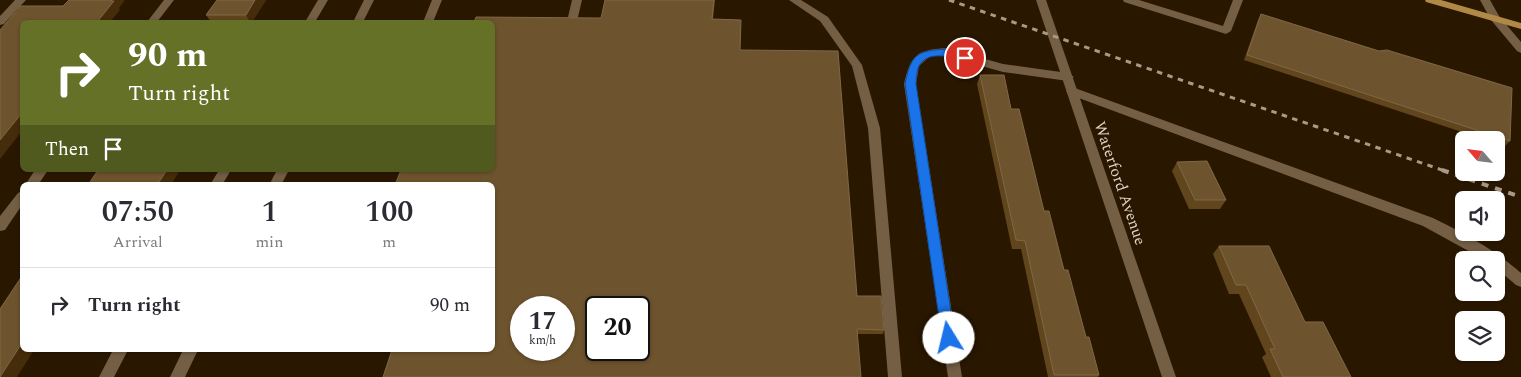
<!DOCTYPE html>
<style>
body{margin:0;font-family:Spectral,serif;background:#f2f2f3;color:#2b2b33;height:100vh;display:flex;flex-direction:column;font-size:19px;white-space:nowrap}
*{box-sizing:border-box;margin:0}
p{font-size:16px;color:#7c7c81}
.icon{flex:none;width:28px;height:28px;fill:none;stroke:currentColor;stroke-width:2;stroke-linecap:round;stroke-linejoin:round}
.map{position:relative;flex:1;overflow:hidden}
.details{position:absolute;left:20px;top:182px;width:475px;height:170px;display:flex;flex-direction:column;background:#fff;border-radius:8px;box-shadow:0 1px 4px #0004}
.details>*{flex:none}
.guide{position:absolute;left:20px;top:20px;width:475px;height:152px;border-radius:8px;box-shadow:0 1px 4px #0004;background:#647126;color:#fff;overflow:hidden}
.needle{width:32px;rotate:298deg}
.buttons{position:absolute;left:1455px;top:131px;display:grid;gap:10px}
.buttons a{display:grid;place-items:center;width:50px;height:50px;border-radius:8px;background:#fff;box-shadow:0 1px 4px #0004;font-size:25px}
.speed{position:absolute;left:510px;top:296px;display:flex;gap:10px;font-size:25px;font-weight:700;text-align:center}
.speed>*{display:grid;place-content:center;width:65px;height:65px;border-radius:50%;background:#fff;box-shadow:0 1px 4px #0004;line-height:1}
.speed small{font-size:12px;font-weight:400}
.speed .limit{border:2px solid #111;border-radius:8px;background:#fff;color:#111}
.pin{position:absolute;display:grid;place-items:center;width:42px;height:42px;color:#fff;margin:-21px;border:2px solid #fff;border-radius:50%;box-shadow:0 1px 5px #0007}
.me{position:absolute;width:55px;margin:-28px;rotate:351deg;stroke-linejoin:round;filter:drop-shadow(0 0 4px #0008)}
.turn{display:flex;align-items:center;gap:18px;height:105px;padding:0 25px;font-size:22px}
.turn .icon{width:65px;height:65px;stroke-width:2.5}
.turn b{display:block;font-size:35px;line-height:42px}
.then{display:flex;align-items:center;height:48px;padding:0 25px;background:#0003;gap:10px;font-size:19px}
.eta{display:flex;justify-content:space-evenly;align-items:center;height:85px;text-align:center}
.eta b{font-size:30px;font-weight:600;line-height:35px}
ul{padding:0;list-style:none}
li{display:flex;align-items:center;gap:15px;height:75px;padding:0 25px;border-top:1px solid #e1e1e2}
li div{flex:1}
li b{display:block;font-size:19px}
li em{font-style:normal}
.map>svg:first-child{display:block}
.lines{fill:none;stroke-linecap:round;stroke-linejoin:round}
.service{fill:#745e44;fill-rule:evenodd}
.minor{fill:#745e44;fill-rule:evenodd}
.primary{fill:#b18947;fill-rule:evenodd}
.rail-far1{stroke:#a89a89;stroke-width:3;stroke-dasharray:5.5 5.5;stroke-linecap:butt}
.rail{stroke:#a89a89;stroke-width:4;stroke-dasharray:7 7;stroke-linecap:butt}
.wall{fill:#60451d}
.shaded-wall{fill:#452c0a}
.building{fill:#6e542e;stroke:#806846;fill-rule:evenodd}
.route{fill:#1a73e8;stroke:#114b97}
.labels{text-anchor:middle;stroke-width:4;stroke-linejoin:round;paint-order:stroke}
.street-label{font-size:16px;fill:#ded2c3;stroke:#291700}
</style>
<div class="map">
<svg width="1521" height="377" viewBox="0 0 1521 377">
<rect width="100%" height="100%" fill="#291700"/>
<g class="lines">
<path class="service" d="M15,0h11l-22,24 -4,1v-9z
M318,0h10l-13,22h-10z
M364,0h10l-11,22h-10z
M432,0h10l-9,22h-10z
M572,0h10l-4,17 -5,3 -5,-3z
M789,0h12l27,17 34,48 18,63 22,249h-14l-20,-249 -16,-62 -32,-45z
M1123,0h16l84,26 10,-26h10l-12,31 -5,3 -102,-32z
M946,48l57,16 65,9 6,4 -6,4 -65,-9 -57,-16h-16l-11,10 -3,18 46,293h-14l-44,-293c7,-29 12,-34 42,-36z
M1072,87l361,131c31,15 62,32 88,55v14l-5,-2 -20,-17v-8h-11l-62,-34 -355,-132 -2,-3z
M219,170h12l-9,15h-12z
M277,170h12l-8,15h-12z
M113,350h15l-14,27h-15z
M183,350h15l-13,27h-15z"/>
<path class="minor" d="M164,0h10l-17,22h-10z
M1036,0h10l130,377h-14z
M1480,0h10l9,16 22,26v11l-4,-2 -26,-31z
M35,170h13l-10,15h-13z
M22,191v14l-17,25 -5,1v-15l18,-23z"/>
<path class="primary" d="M1425,0h16l80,23v6l-95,-27z"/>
<path class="rail-far1" d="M949,0l496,171"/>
<path class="rail" d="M1442,170l79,27"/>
</g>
<path class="wall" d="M217,0h49l-14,22h-41l-5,-7z
M715,0l-2,19 28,1 -1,30 117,246 27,34 -1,4h-26l-256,-316z
M1261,14l249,127 -5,5 -9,-3v-3h-10l-242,-80 14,-40z
M980,75l31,34 33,102 20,59 22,67 13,38 -1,2h-50l-27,-128h-9l-35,-165z
M1177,162l49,38 -6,9h-31l-17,-38z
M1219,246l86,76 46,55h-80l-9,-20 4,-3 -27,-60h-10l-16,-40z"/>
<path class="shaded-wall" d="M112,0h13l-6,8 1,2 -10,12h-13z
M255,0h11l-14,22h-2l-4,-7z
M22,113v18l-22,28v-19z
M167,170h13l-9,15h-14z
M22,343v7h12l-17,27h-17z"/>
<path class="building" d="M69,0h43l-1,1h3l-17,21h-75v91l-22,27v-110l21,-24h42z
M217,0h38l-9,15h-40z
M605,0h109l-2,19 29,1 -1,30 98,1 19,245h24l3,34 -27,-1 4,48h-478l9,-27h100v-165h-97l6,-15h91v-148h-18l2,-5 125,1zM521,308h43v42h-43zM596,308h43v42h-43z
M1261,14l118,37 8,-1 125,38 -2,53 -263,-86z
M980,75h24l7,34h8l25,102h5l15,59h4l18,67h3l10,38h-45l-29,-134 -9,-1z
M1207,161l19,39h-31l-18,-38z
M98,170h69l-10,15h-69z
M1219,246h50l36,76h18l28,55h-68l-13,-28h5l-29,-64h-10z
M22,276v67l-22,34v-68z"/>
<path class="route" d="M946,49l23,6 1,3 -5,3c-14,-4 -39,-12 -47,7 -1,4 -2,11 -2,16l39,254 -1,4 -5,2 -5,-2 -2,-4 -37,-254c6,-30 12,-33 41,-35z"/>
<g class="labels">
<g class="street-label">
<text transform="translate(1121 183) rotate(71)" y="6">Waterford Avenue</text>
</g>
</g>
</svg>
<div class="buttons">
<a><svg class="needle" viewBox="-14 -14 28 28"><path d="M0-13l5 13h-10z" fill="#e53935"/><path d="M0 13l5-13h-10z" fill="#7c7c81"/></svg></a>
<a><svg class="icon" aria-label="sound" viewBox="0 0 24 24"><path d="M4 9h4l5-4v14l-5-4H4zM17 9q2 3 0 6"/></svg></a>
<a><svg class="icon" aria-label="search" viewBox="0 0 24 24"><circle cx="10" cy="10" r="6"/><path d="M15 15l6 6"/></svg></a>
<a><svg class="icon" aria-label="layers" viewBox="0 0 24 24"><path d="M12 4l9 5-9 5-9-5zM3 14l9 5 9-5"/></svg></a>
</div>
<div class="speed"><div>17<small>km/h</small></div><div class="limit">20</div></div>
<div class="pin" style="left:965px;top:58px;background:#d93025"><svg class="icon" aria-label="arrive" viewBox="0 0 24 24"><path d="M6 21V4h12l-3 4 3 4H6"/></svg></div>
<svg class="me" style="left:949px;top:338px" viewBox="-20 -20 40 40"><circle r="19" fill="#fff"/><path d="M0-13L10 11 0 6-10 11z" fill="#1a73e8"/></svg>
<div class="guide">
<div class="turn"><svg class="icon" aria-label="right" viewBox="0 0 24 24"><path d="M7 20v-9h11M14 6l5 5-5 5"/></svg><div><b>90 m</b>Turn right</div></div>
<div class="then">Then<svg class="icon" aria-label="arrive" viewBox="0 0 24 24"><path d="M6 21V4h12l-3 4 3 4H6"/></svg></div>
</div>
<section class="details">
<div class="eta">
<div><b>07:50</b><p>Arrival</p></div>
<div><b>1</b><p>min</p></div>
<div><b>100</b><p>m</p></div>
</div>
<ul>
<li><svg class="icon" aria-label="right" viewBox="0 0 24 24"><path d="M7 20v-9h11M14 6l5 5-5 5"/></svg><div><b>Turn right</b></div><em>90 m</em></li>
</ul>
</section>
</div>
